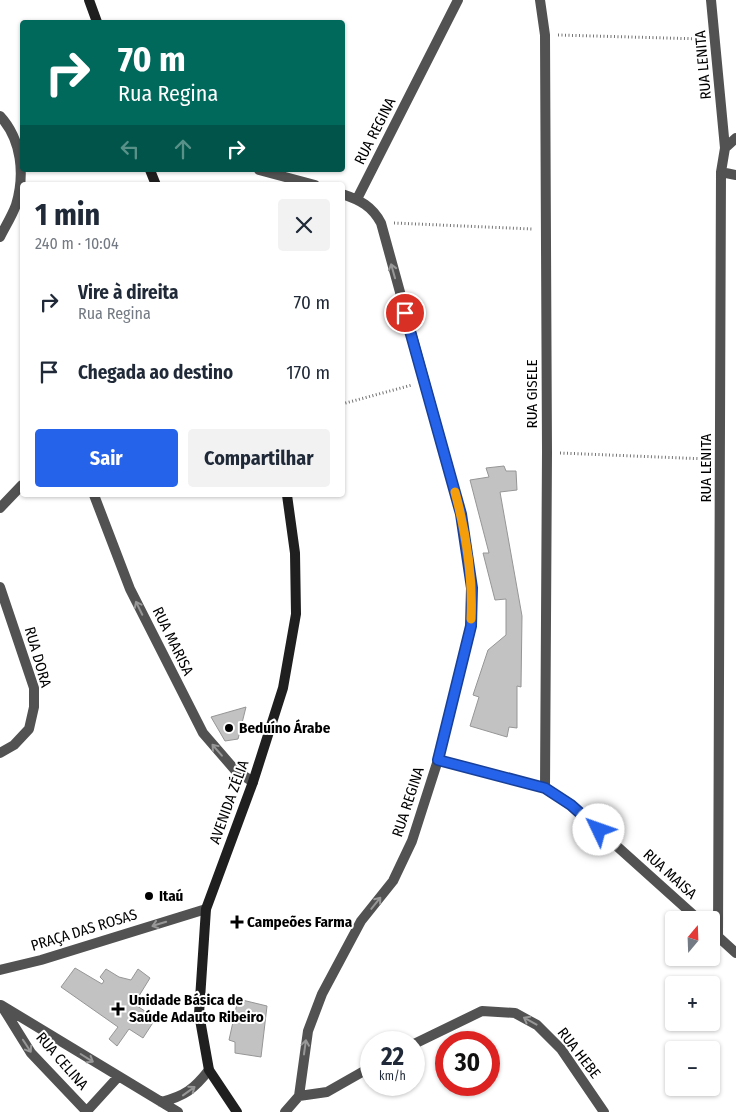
<!DOCTYPE html>
<html lang="pt">
<meta charset="utf-8">
<style>
body{margin:0;font-family:"Fira Sans Condensed",sans-serif;background:#f2f2f3;color:#1f2937;height:100vh;display:flex;flex-direction:column;font-size:19px;white-space:nowrap}
*{box-sizing:border-box;margin:0}
p{font-size:16px;color:#747a83}
.icon{flex:none;width:28px;height:28px;fill:none;stroke:currentColor;stroke-width:2;stroke-linecap:round;stroke-linejoin:round}
.map{position:relative;flex:1;overflow:hidden}
.drawer{position:absolute;left:20px;top:182px;width:325px;height:315px;display:flex;flex-direction:column;background:#fff;border-radius:5px;box-shadow:0 1px 4px #0004}
.drawer>*{flex:none}
.top-card{position:absolute;left:20px;top:20px;width:325px;height:152px;border-radius:5px;box-shadow:0 1px 4px #0004;background:#00695c;color:#fff;overflow:hidden}
.needle{width:32px;rotate:19deg}
.buttons{position:absolute;left:665px;top:911px;display:grid;gap:10px}
.buttons a{display:grid;place-items:center;width:55px;height:55px;border-radius:5px;background:#fff;box-shadow:0 1px 4px #0004;font-size:25px}
.speed{position:absolute;left:360px;top:1031px;display:flex;gap:10px;font-size:25px;font-weight:700;text-align:center}
.speed>*{display:grid;place-content:center;width:65px;height:65px;border-radius:50%;background:#fff;box-shadow:0 1px 4px #0004;line-height:1}
.speed small{font-size:12px;font-weight:400}
.speed .limit{border:8px solid #d22;background:#fff;color:#111}
.pin{position:absolute;display:grid;place-items:center;width:42px;height:42px;color:#fff;margin:-21px;border:2px solid #fff;border-radius:50%;box-shadow:0 1px 5px #0007}
.me{position:absolute;width:55px;margin:-28px;rotate:312deg;stroke-linejoin:round;filter:drop-shadow(0 0 4px #0008)}
.turn{display:flex;align-items:center;gap:18px;height:105px;padding:0 15px;font-size:22px}
.turn .icon{width:65px;height:65px;stroke-width:2.5}
.turn b{display:block;font-size:35px;line-height:42px}
.lanes{display:flex;align-items:center;height:48px;padding:0 15px;background:#0003;justify-content:center;gap:25px;direction:ltr}
.lanes .off{opacity:.35}
.round{display:grid;place-items:center;flex:none;width:52px;height:52px;border-radius:5px;background:#f2f2f3}
.headline{display:flex;align-items:center;justify-content:space-between;height:85px;padding:0 15px}
h1{font-size:30px;font-weight:700;line-height:38px}
.cta{display:flex;gap:10px;margin-top:auto;padding:10px 15px}
.cta a{flex:1;height:58px;border-radius:5px;background:#2563eb;color:#fff;font-size:20px;font-weight:700;line-height:58px;text-align:center}
.cta a+a{background:#f2f2f3;color:#1f2937}
ul{padding:0;list-style:none}
li{display:flex;align-items:center;gap:15px;height:70px;padding:0 15px}
li div{flex:1}
li b{display:block;font-size:19px}
li em{font-style:normal}
.map>svg:first-child{display:block}
.building{fill:#c2c2c2;stroke:#969696}
.lines{fill:none;stroke-linecap:round;stroke-linejoin:round}
.path{stroke:#747474;stroke-width:3;stroke-dasharray:1 2.5;stroke-linecap:butt}
.minor{stroke:#525252;stroke-width:10}
.secondary{stroke:#1f1f1f;stroke-width:10}
.oneway{stroke:#979797}
.route-casing{stroke:#184099;stroke-width:12}
.route{stroke:#2563eb;stroke-width:9}
.slow{stroke:#f59e0b;stroke-width:9}
.poi-dot{fill:#000;stroke:#fff;stroke-width:2}
.labels{text-anchor:middle;stroke-width:4;stroke-linejoin:round;paint-order:stroke}
.street-label{font-size:15px;fill:#000;stroke:#fff}
.poi-label{font-size:15px;font-weight:bold;fill:#000;stroke:#fff;text-anchor:start}
</style>
<div class="map">
<svg width="736" height="1112" viewBox="0 0 736 1112">
<rect width="100%" height="100%" fill="#fff"/>
<path class="building" d="M504,466l2,5h10l1,19 -17,2 22,124 -1,71 -4,-1v42l-8,-1 -2,10 -37,-11 9,-29 -6,-2 15,-45 18,-15v-36l-11,1 -12,-47h6l-19,-73 19,-3 -3,-9z
M246,707l-8,32 -13,2 -14,-24z
M75,968l27,16 2,-3 -4,-4 6,-8 13,8 12,3 7,-11 12,9 -16,26 17,11 3,6 -11,17 -14,-9 -12,17 -8,-7 9,-12 -57,-40z
M238,999l29,7 -6,51 -26,-4v-11l-6,-2z"/>
<g class="lines">
<path class="path" d="M558,35l144,4
M394,223l138,6
M342,404l70,-19
M560,453l147,6"/>
<path class="minor" d="M540,0l5,35 2,417 -2,336
M711,0l14,148 -4,24 -3,765
M0,116c22,24 25,59 16,89 -4,11 -11,22 -16,32
M725,148l11,-10
M259,170l56,15
M721,172l15,3
M357,199l101,-199
M94,495l36,94 73,144 32,37 18,12
M0,508l22,-23
M0,587l34,101v19l-5,22 -15,16 -14,8
M438,760l107,28 26,17 128,115
M714,933l22,20
M0,970l41,-10 165,-51
M1,1005l177,107
M3,1008l28,45 56,59
M414,1044l68,-33 33,2 22,12 24,24 43,63
M299,1096l9,-65 14,-37 39,-73 32,-40 19,-40 26,-81 33,-134 1,-38 -11,-74 -80,-291c-9,-17 -21,-23 -39,-29
M161,1102c24,-6 33,-13 48,-32
M86,1112l32,-35
M285,1112l14,-16 28,-4 44,-25"/>
<path class="secondary" d="M89,0l8,22
M150,170l6,15
M237,1112l-28,-42 -10,-56 7,-105 47,-127 30,-94 13,-74 -1,-61 -8,-58"/>
</g>
<defs><path id="oneway-shaft" d="M-6 0H5M1.5-3L5.5 0L1.5 3" fill="none" stroke-width="1.6" stroke-linecap="round" stroke-linejoin="round" transform="scale(1.25)"/></defs>
<g class="oneway">
<use href="#oneway-shaft" transform="translate(393 271) rotate(-106)"/>
<use href="#oneway-shaft" transform="translate(139 608) rotate(-116)"/>
<use href="#oneway-shaft" transform="translate(217 750) rotate(-131)"/>
<use href="#oneway-shaft" transform="translate(376 903) rotate(-51)"/>
<use href="#oneway-shaft" transform="translate(159 924) rotate(163)"/>
<use href="#oneway-shaft" transform="translate(530 1021) rotate(-151)"/>
<use href="#oneway-shaft" transform="translate(27 1046) rotate(57)"/>
<use href="#oneway-shaft" transform="translate(305 1047) rotate(-82)"/>
<use href="#oneway-shaft" transform="translate(87 1058) rotate(32)"/>
<use href="#oneway-shaft" transform="translate(189 1091) rotate(-36)"/>
</g>
<g class="lines">
<defs>
<path id="route" d="M405,313l56,201 11,74 -1,38 -33,134 107,28 26,17 28,25"/>
</defs>
<use href="#route" class="route-casing"/>
<use href="#route" class="route"/>
<path class="slow" d="M455,492c11,41 18,84 16,127"/>
</g>
<g class="poi-dot">
<circle cx="229" cy="728" r="5"/>
<circle cx="149" cy="896" r="5"/>
<path d="M234.5 914.5h5v5h5v5h-5v5h-5v-5h-5v-5h5z"/>
<path d="M115.5 1001.5h5v5h5v5h-5v5h-5v-5h-5v-5h5z"/>
</g>
<g class="labels">
<g class="street-label">
<text transform="translate(703 65) rotate(-95)" y="5">RUA LENITA</text>
<text transform="translate(375 131) rotate(-63)" y="5">RUA REGINA</text>
<text transform="translate(532 394) rotate(-90)" y="5">RUA GISELE</text>
<text transform="translate(706 468) rotate(-90)" y="5">RUA LENITA</text>
<text transform="translate(173 641) rotate(64)" y="5">RUA MARISA</text>
<text transform="translate(38 657) rotate(74)" y="5">RUA DORA</text>
<text transform="translate(229 802) rotate(-70)" y="5">AVENIDA ZÉLIA</text>
<text transform="translate(408 802) rotate(-72)" y="5">RUA REGINA</text>
<text transform="translate(670 874) rotate(42)" y="5">RUA MAISA</text>
<text transform="translate(84 930) rotate(-17)" y="5">PRAÇA DAS ROSAS</text>
<text transform="translate(579 1053) rotate(52)" y="5">RUA HEBE</text>
<text transform="translate(62 1061) rotate(49)" y="5">RUA CELINA</text>
</g>
<g class="poi-label">
<text x="239" y="733">Beduíno Árabe</text>
<text x="159" y="901">Itaú</text>
<text x="247" y="927">Campeões Farma</text>
<text x="129" y="1005">Unidade Básica de<tspan x="129" dy="17">Saúde Adauto Ribeiro</tspan></text>
</g>
</g>
</svg>
<div class="buttons">
<a><svg class="needle" viewBox="-14 -14 28 28"><path d="M0-13l5 13h-10z" fill="#e53935"/><path d="M0 13l5-13h-10z" fill="#747a83"/></svg></a>
<a>+</a>
<a>−</a>
</div>
<div class="speed"><div>22<small>km/h</small></div><div class="limit">30</div></div>
<div class="pin" style="left:405px;top:313px;background:#d93025"><svg class="icon" aria-label="arrive" viewBox="0 0 24 24"><path d="M6 21V4h12l-3 4 3 4H6"/></svg></div>
<svg class="me" style="left:599px;top:830px" viewBox="-20 -20 40 40"><circle r="19" fill="#fff"/><path d="M0-13L10 11 0 6-10 11z" fill="#2563eb"/></svg>
<div class="top-card">
<div class="turn"><svg class="icon" aria-label="right" viewBox="0 0 24 24"><path d="M7 20v-9h11M14 6l5 5-5 5"/></svg><div><b>70 m</b>Rua Regina</div></div>
<div class="lanes"><svg class="icon off" aria-label="left" viewBox="0 0 24 24"><path d="M17 20v-9H6M10 6l-5 5 5 5"/></svg><svg class="icon off" aria-label="ahead" viewBox="0 0 24 24"><path d="M12 20V5M6 11l6-6 6 6"/></svg><svg class="icon" aria-label="right" viewBox="0 0 24 24"><path d="M7 20v-9h11M14 6l5 5-5 5"/></svg></div>
</div>
<section class="drawer">
<div class="headline"><div><h1>1 min</h1><p>240 m · 10:04</p></div><a class="round"><svg class="icon" aria-label="close" viewBox="0 0 24 24"><path d="M6 6l12 12M18 6L6 18"/></svg></a></div>
<ul>
<li><svg class="icon" aria-label="right" viewBox="0 0 24 24"><path d="M7 20v-9h11M14 6l5 5-5 5"/></svg><div><b>Vire à direita</b><p>Rua Regina</p></div><em>70 m</em></li>
<li><svg class="icon" aria-label="arrive" viewBox="0 0 24 24"><path d="M6 21V4h12l-3 4 3 4H6"/></svg><div><b>Chegada ao destino</b></div><em>170 m</em></li>
</ul>
<div class="cta"><a>Sair</a><a>Compartilhar</a></div>
</section>
</div>
